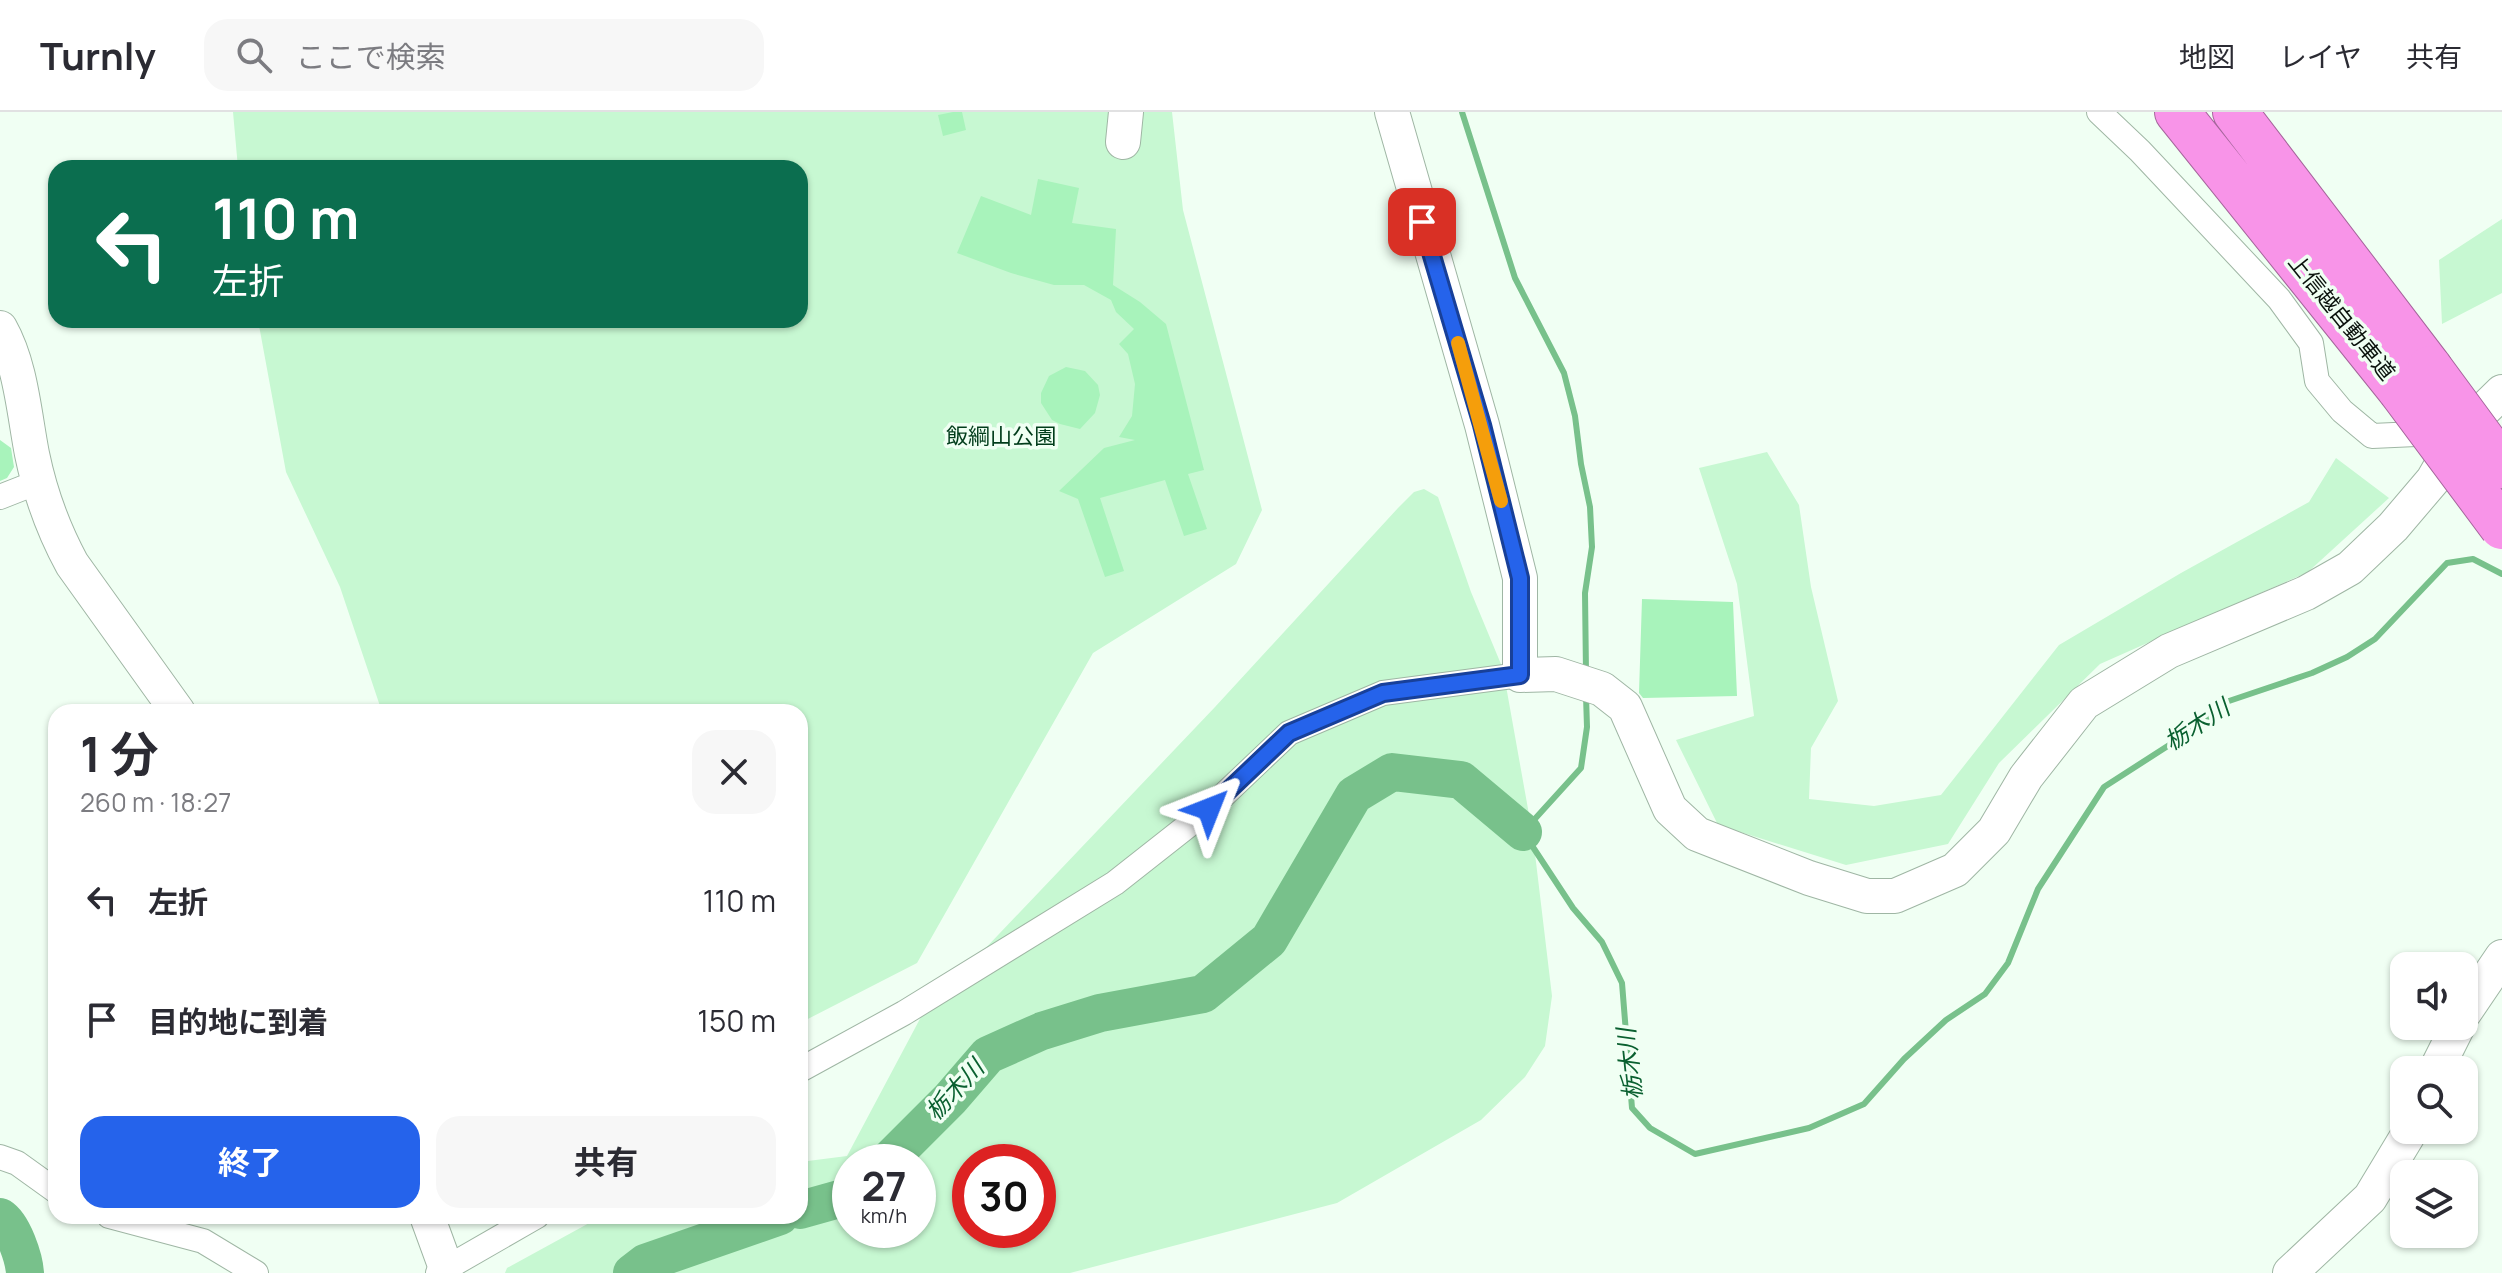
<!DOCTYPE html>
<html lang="ja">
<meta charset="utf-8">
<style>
body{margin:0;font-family:Manrope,"Noto Sans JP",sans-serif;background:#f7f7f7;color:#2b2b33;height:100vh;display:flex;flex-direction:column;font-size:30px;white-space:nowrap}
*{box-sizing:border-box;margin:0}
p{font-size:26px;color:#7c7c81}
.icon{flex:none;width:44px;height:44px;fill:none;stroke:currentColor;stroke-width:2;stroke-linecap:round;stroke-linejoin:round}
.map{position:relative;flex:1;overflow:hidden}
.side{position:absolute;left:48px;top:592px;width:760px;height:520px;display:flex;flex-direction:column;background:#fff;border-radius:24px;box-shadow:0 2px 6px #0004}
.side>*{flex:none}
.guide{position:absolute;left:48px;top:48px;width:760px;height:168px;border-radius:24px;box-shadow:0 2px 6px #0004;background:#0b6e4f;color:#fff;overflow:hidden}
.tools{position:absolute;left:2390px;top:840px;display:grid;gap:16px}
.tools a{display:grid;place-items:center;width:88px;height:88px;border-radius:16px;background:#fff;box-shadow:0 2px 6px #0004;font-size:40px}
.speed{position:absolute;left:832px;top:1032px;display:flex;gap:16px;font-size:40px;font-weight:700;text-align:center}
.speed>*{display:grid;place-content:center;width:104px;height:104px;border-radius:50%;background:#fff;box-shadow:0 2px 6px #0004;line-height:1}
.speed small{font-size:20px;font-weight:400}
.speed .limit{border:12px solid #d22;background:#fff;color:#111}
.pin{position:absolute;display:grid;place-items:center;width:68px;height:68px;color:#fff;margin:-34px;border-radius:16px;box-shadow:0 4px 12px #0006}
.me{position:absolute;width:88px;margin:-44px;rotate:45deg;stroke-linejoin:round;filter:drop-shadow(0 0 6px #0008)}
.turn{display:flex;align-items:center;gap:28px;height:168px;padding:0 32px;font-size:36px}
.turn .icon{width:104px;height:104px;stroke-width:2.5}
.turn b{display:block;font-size:56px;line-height:68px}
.round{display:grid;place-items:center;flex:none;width:84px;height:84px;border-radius:24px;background:#f7f7f7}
.headline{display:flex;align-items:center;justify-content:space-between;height:136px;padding:0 32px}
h1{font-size:48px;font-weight:700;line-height:60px}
.action{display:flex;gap:16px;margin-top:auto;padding:16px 32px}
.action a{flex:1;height:92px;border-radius:24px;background:#2563eb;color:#fff;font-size:32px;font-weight:700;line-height:92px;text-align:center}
.action a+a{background:#f7f7f7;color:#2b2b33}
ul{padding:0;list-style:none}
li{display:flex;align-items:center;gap:24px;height:120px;padding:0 32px}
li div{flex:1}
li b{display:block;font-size:30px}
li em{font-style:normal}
header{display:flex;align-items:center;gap:48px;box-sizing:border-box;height:112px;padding:0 40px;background:#fff;border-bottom:2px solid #e1e1e2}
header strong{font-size:38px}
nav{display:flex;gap:44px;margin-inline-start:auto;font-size:28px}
.search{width:560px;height:72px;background:#f7f7f7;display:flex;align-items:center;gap:20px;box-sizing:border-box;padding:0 28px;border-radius:24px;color:#7c7c81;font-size:30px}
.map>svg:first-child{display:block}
.green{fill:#c7f8d2;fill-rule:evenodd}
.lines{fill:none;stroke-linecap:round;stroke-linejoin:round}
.stream{stroke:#78c18b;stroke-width:6}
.river{stroke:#78c18b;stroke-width:38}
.building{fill:#a8f3bb}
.street-casing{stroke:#9fb6a4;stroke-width:26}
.secondary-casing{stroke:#9fb6a4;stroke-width:36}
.highway-casing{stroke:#a5669b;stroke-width:46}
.street{stroke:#fff;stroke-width:24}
.secondary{stroke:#fff;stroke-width:34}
.highway{stroke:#f894e8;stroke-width:44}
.highway-bridge-casing{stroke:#a5669b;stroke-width:46;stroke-linecap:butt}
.highway-bridge{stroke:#f894e8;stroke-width:44}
.route-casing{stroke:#184099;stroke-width:20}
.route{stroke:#2563eb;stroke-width:14}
.slow{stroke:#f59e0b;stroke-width:14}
.labels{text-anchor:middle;stroke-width:7;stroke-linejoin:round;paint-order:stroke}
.street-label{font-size:22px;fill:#0a120c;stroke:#f0fff3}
.park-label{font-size:22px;fill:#013c1a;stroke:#f0fff3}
.water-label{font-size:24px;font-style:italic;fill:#0a6030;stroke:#f0fff3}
</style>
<header>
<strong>Turnly</strong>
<div class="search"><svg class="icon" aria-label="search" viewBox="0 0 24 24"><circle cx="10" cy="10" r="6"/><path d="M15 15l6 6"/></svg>ここで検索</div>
<nav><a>地図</a><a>レイヤ</a><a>共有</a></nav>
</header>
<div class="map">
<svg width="2502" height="1161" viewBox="0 0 2502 1161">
<rect width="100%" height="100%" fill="#f0fff3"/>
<path class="green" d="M233,0h939l11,98 79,300 -26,54 -143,89 -176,310 -117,60v-311h-418l-42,-125 -54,-115 -28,-152h542v-152h-562z
M2502,107v74l-60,31 -3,-64z
M1767,340l32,53 12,82 27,114 -27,47 -2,51 65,7 67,-11 118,-150 122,-72 128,-71 27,-44 53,40 -81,74 -208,92 -101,99 -51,81 -102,21 -128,-40 -42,-85 78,-24 -17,-132 -38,-116z
M1424,377l14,8 33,95 32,77 30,168 19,159 -7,50 -20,31 -44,43 -144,83 -267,70h-565l2,-5 95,-52h198v-54l47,-6 75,-141 293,-308 183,-199 16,-16zM850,1050h68v68h-68zM970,1050h68v68h-68z"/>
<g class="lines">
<path class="stream" d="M1462,0l53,166 49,95 11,43 6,48 9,43 2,40 -7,46 1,80
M1586,584l1,31 -6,41 -58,64 50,76 29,34 20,41 10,125 18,20 45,26 114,-26 55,-24 40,-45 42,-39 39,-26 23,-31 30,-74 66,-102 101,-65 21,-20 86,-29 35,-16 28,-18 72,-76 26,-4 29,15"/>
<path class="river" d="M887,1050l63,-63 38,-44 54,-24 58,-18 103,-19 66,-54 85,-145 38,-23 69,8 62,52
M800,1098l50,-14
M0,1105c13,8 24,41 25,56
M632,1161l13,-10 135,-47"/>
</g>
<path class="building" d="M953,0h9l4,18 -23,6 -5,-21z
M1038,67l41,9 -7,35 44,6 -3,56 27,17 26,22 38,146 -16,4 19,55 -23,7 -19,-56 -65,18 24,73 -19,6 -27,-78 -19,-8 45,-43 31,-8 -16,-3 13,-21 3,-32 -7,-30 -9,-10 15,-15 -18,-17 -5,-12 -27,-15h-30l-43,-12 -54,-20 24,-57 50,19z
M1066,255l19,4 13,14 2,10 -5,18 -15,16 -20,-5 -8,-4 -11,-17v-10l8,-17z
M0,328l11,8 3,19 -7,11 -7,3z
M1642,487l91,3 4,94 -94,2 -4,-5z"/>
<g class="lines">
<defs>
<path id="street" d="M2099,0l41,39 139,148 32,44 6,38 25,30 30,25 66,-3
M0,385l38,-15
M800,958l104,-57 211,-130 94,-74 80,-76 94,-40 137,-18
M0,1045l17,6 39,28
M109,1104l94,25 53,32
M438,1161l99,-57"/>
<path id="secondary" d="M1392,0l90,313 38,153v97l36,-1 46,15 23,18 45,102 27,25 112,44 58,18h28l60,-26 39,-39 32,-54 58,-74 85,-52 137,-58 44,-25 43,-41 40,-47 27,-47 42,-41
M1123,30l3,-30
M0,216c21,37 24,85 32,126 8,39 21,75 40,110l106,148
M2464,901l38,-56
M2436,958l22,-44
M427,1104l19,52
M2290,1161l80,-75 41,-68"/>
<path id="highway" d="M2177,0l223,278
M2235,0l195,256"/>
</defs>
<use href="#street" class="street-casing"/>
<use href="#secondary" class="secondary-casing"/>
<use href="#highway" class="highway-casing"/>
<use href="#street" class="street"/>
<use href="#secondary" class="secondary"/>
<use href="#highway" class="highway"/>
<defs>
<path id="highway-bridge" d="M2430,256l72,98
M2400,278l102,137"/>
</defs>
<use href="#highway-bridge" class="highway-bridge-casing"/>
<use href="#highway-bridge" class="highway-bridge"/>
</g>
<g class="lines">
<defs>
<path id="route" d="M1209,697l80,-76 94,-40 137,-18v-97l-38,-153 -60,-203"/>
</defs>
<use href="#route" class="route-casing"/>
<use href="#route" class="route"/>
<path class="slow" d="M1458,231l43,158"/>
</g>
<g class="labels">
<g class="street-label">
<text transform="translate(2342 205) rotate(51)" y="8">上信越自動車道</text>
</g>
<g class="park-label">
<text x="1001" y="332">飯綱山公園</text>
</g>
<g class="water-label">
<text transform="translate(2197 613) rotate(-33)" y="8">栃木川</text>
<text transform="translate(1630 952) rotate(-96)" y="8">栃木川</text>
<text transform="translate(955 978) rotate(-47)" y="8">栃木川</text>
</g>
</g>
</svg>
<div class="tools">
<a><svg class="icon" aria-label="sound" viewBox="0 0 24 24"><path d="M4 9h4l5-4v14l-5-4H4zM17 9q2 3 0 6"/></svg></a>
<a><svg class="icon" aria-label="search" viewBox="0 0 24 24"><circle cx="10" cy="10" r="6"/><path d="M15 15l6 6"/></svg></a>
<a><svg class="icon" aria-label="layers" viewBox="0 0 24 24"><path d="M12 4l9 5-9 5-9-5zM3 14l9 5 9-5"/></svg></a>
</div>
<div class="speed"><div>27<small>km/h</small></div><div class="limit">30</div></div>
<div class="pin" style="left:1422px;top:110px;background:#d93025"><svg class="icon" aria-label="arrive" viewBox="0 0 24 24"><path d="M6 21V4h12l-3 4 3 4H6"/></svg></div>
<svg class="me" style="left:1209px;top:697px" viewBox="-20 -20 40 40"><path d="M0-17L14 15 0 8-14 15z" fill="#2563eb" stroke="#fff" stroke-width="4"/></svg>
<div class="guide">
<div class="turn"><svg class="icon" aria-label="left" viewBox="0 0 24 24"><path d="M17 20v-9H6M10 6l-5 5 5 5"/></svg><div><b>110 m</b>左折</div></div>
</div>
<section class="side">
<div class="headline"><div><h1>1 分</h1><p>260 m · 18:27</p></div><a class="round"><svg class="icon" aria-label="close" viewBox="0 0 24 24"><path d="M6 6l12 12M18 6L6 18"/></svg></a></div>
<ul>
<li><svg class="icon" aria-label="left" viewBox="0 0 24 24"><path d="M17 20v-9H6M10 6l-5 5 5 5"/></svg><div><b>左折</b></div><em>110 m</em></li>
<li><svg class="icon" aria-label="arrive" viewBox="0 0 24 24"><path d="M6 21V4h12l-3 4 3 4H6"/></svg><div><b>目的地に到着</b></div><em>150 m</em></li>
</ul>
<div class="action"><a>終了</a><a>共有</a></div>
</section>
</div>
